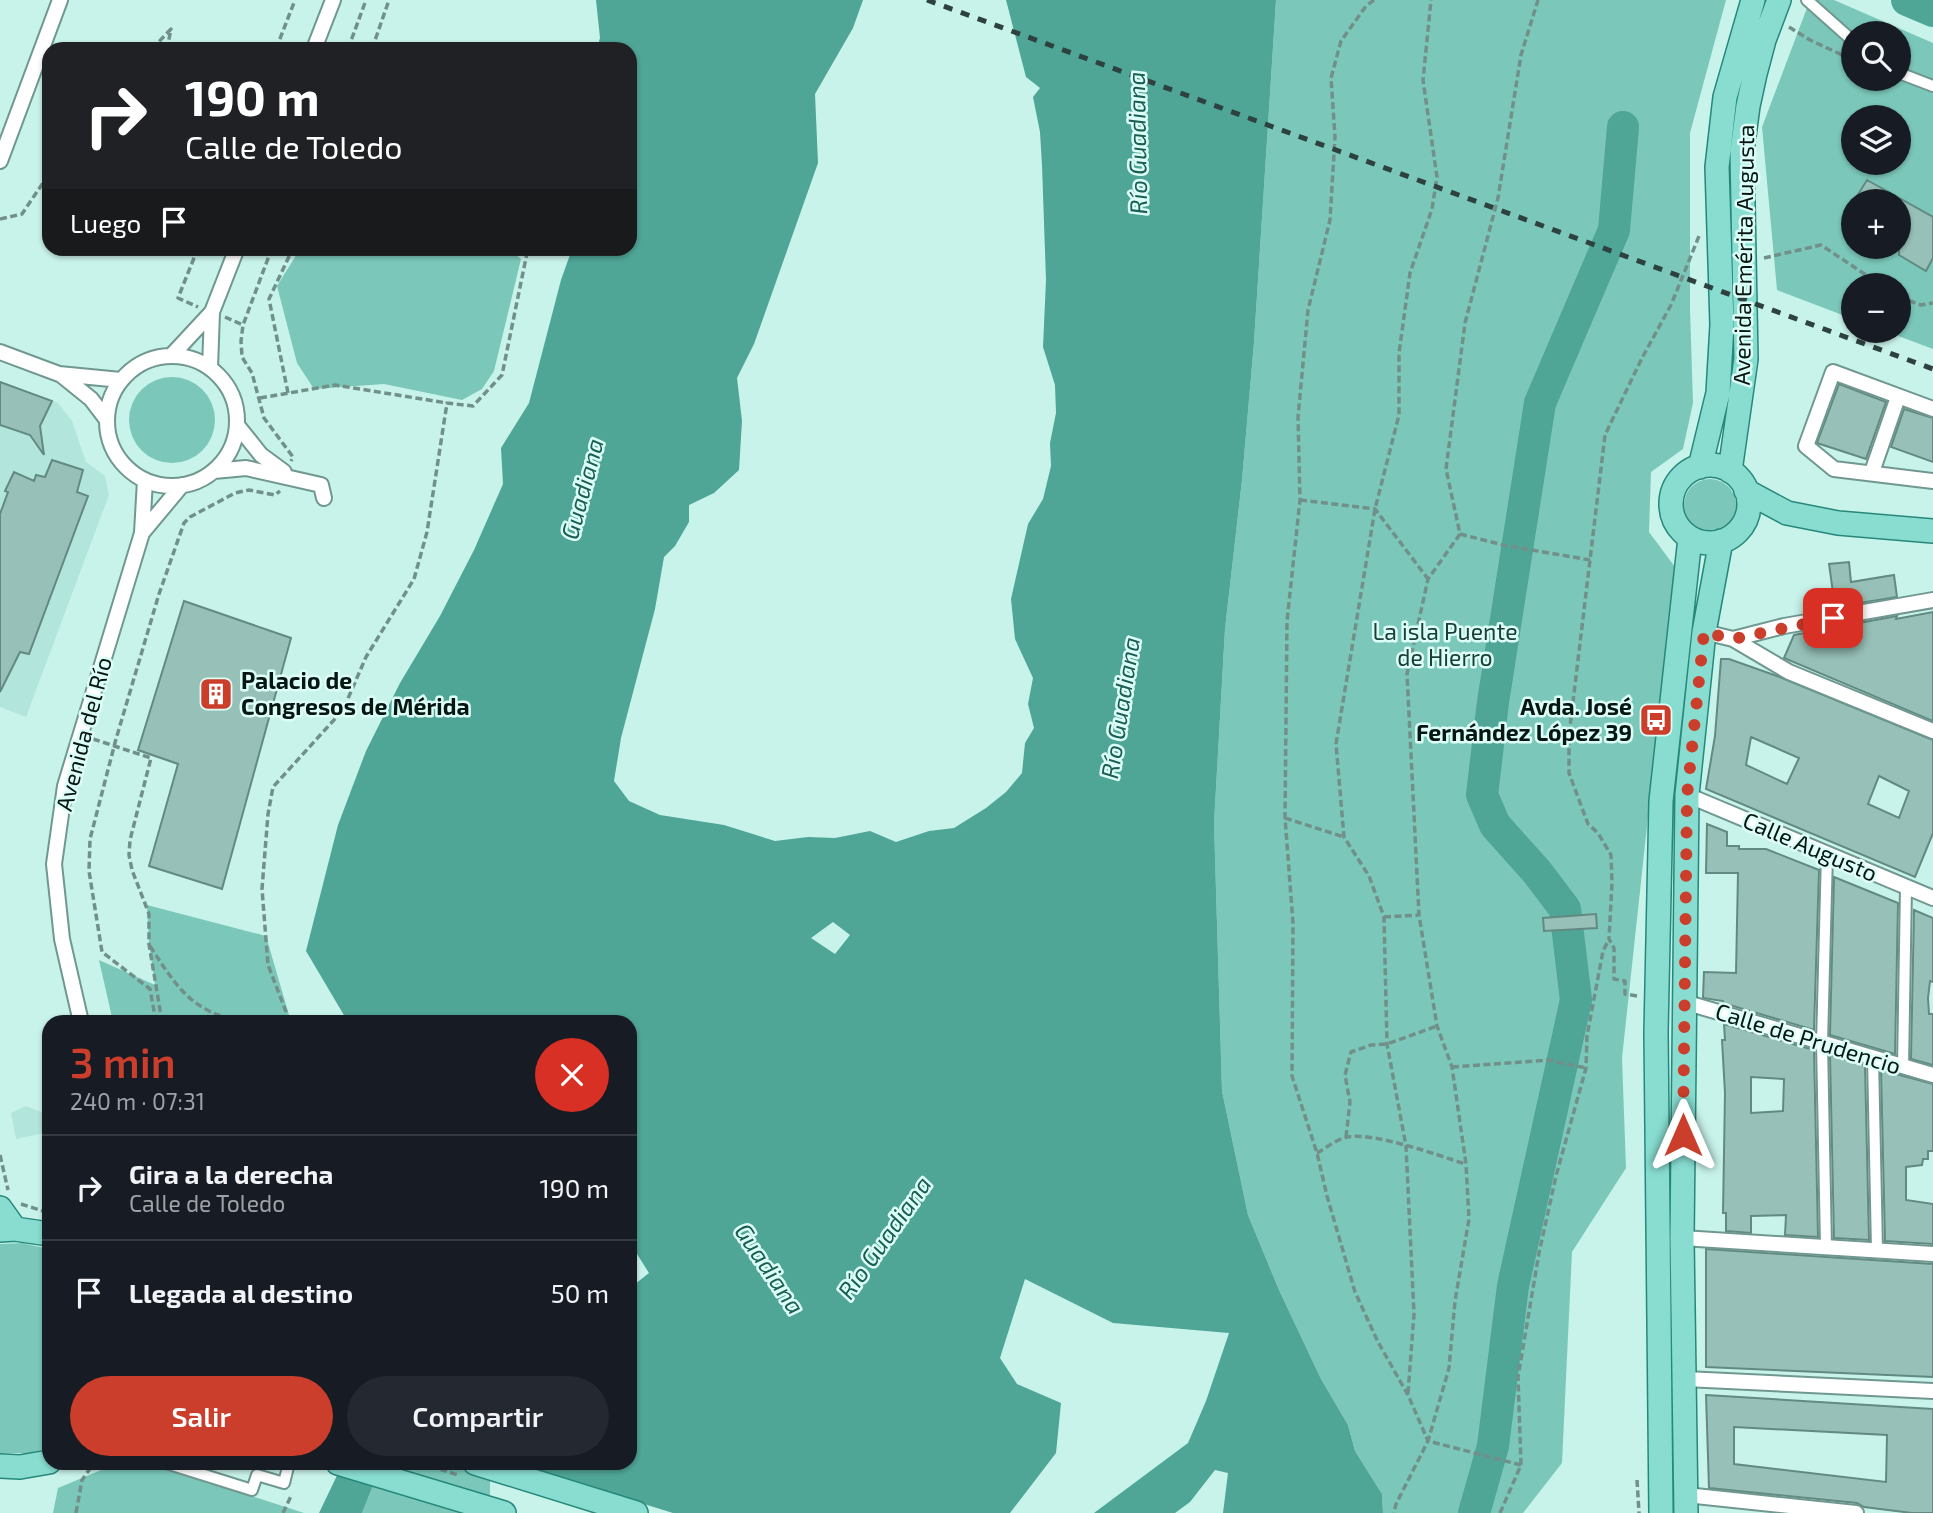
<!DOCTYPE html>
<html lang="es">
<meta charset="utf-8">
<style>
body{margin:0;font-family:"Exo 2",sans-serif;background:#242831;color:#f1f3f6;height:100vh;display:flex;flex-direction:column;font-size:26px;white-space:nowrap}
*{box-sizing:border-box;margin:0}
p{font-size:23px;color:#9ea1a6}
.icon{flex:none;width:38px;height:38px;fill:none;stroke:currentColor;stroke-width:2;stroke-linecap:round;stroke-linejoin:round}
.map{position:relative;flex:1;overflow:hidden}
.details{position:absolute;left:42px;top:1015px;width:595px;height:455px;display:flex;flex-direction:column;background:#171b24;border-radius:21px;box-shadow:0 2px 5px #0004}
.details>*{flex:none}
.guide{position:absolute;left:42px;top:42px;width:595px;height:214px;border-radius:21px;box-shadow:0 2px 5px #0004;background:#202124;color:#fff;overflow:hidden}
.buttons{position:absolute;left:1841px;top:21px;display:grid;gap:14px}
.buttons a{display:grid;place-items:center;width:70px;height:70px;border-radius:50%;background:#171b24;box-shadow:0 2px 5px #0004;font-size:35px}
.pin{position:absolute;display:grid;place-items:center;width:60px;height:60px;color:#fff;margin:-30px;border-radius:14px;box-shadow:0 4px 10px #0006}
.me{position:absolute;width:77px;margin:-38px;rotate:0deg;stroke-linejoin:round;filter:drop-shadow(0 0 5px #0008)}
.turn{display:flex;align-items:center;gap:24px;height:147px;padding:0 28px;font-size:32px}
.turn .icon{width:91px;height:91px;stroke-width:2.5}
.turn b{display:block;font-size:49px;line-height:60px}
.then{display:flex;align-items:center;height:66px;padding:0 28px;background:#0003;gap:14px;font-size:26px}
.round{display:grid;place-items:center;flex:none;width:74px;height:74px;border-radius:37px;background:#242831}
.headline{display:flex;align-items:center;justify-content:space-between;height:119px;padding:0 28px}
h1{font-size:42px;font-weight:600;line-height:52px;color:#ca3e2b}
.button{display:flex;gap:14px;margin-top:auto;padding:14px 28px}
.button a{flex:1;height:80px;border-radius:42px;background:#ca3e2b;color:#fff;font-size:28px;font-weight:600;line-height:80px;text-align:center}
.button a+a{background:#242831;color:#f1f3f6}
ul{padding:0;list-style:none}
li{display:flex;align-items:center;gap:21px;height:105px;padding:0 28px;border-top:2px solid #363941}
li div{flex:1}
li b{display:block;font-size:26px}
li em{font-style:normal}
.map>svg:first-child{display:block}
.built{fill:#b2e6dc}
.green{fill:#7bc8ba;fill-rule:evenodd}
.water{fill:#4fa596;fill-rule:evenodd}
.pier{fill:#c8f3ea}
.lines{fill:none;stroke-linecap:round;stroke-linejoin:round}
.river{stroke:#4fa596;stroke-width:32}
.building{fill:#97c1b8;stroke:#628a82;stroke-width:2;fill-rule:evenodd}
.pedestrian-casing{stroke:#709890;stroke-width:14}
.minor-casing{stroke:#709890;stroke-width:18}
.primary-casing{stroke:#26887a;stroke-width:26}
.path{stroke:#719089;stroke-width:3.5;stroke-dasharray:7 3.5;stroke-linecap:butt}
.pedestrian{stroke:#fff;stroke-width:10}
.minor{stroke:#fff;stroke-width:14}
.primary{stroke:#88dcd0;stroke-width:23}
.rail{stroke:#2d423e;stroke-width:5;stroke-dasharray:9 9;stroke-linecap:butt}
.route{stroke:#ca3e2b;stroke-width:12;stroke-dasharray:0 21.6}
.labels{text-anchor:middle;stroke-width:5;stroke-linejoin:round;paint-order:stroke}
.street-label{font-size:23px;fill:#061613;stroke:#dcfef7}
.park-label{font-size:23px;fill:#184039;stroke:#dcfef7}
.poi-label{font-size:23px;font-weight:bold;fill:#061613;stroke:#dcfef7;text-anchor:start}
.water-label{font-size:24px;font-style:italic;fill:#195e54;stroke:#dcfef7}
</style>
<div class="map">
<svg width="1933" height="1513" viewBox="0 0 1933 1513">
<rect width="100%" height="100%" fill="#c8f3ea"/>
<path class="built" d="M0,382l58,21 14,18 14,41 19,14 4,19 -83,222 -26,-10z
M26,1106l23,9v17l-33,7 -5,-26z"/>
<path class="green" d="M1276,0h450l-36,133v176l3,94 -10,46 -32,23 -2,60 26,35 -53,491 4,110 -54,84 -10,211 -39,50h-140l-1,-19 -27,-43 -7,-26 -27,-46 -42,-89 -31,-75 -26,-124 -8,-268 11,-194 17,-149 12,-138z
M1810,0h24l99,43v306l-48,-18h14v-46h-46v34l-76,-29 -15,-163zM1853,33h46v46h-46zM1853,117h46v46h-46zM1853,201h46v46h-46z
M508,248l13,11 -27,112 -12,18 -20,11 -78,-16 -70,5 -17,-26 -20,-77 23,-37z
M129 420a43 43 0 1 1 86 0a43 43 0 1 1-86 0Z
M1684 505a26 26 0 1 1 52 0a26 26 0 1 1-52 0Z
M147,905l119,31 25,86h-178l-14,-62 56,25 -6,-41z
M22,1243l27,6v199l-20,5h-29v-209z
M118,1463h32l154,50h-251l5,-25z
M382,1463h112l-3,50h-129z"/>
<path class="water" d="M596,0h267l-10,28 -38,66 3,69 -64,181 -17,34 5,43 -3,49 -25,23 -25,12v17l-14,24 -11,11 -9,52 -34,129 -7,43 15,20 31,14 64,10 51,16 33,-4 27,1 35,-7 26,11 33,-11 25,-3 32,-20 20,-16 16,-19 3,-30 9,-15 -6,-24 5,-26 -18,-39 -4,-40 17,-75 15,-25 8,-33 -1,-23 6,-30 -1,-28 -12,-38 3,-67 -4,-115 -2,-33 -7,-35 7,-9 -14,-11 -20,-77h270l-22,342 -12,138 -17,149 -11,194 8,268 26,124 31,75 42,89 27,46 7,26 27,43 1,19h-160l5,-40 -13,-3 -25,32 -15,11h-81l94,-70 18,-42 23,-68 -116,-10 -88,-44 -25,79 17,26 44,19 -5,50 -46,60h-519l3,-50h136v-175l19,-15 -12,-19 -7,-1v-231h-282l-42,-71 32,-126 28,-74 34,-68 40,-67 34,-66 29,-66 -2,-36 28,-45 32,-123 11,-31 58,-1v-199h-33l3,-11zM833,922l17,13 -15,19 -24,-16z
M343,1463h39l-20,50h-43z"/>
<path class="pier" d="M490,1463h22l161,50h-186l3,-20z"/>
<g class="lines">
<path class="river" d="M1907,0l26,11
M1474,1513l19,-67 20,-160 63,-286 -11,-91 -28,-37 -42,-47 -13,-30 11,-93 47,-299 74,-173 9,-103"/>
</g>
<path class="building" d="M1867,180l66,37v41l-7,13 -27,-16v-54h-45z
M0,382l52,19 -12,25 4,29 -14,-20 -30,-10z
M1839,384l47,18 -20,57 -49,-16z
M1904,409l29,9v44l-42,-15z
M52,460l31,10 -6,22 11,4 -59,158 -9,-2 -20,40v-178l8,-22 -3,-1 9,-19 20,9 2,-6 9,2z
M1849,562l2,20 43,-7 3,22 -62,10 -6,-43z
M184,601l107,37 -69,251 -73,-23 29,-102 -40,-14z
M1933,612v109l-149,-63 10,-23 103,-19 -1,3z
M1721,659h8l48,17 156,64v93l-18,44 -209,-88 9,-53zM1751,737l48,21 -12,26 -41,-19zM1879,776l30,15 -10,27 -31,-14z
M1707,824l20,8v14h12v3h27l53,21 -5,160 -91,-27v-2l-20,-3 1,-26 32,1 2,-100h-32z
M1834,877l64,26 -3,151 -65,-19z
M1914,910l19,8v64l-3,-1 -2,17 1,16h4v51l-22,-6z
M1596,914l1,14 -53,3 -1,-13z
M1724,1024l90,26 4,187 -33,-2 1,-20 -35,1v17l-25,-2v-18h-3l2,-120 -3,-53h3zM1751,1077l33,2 -1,32 -32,2z
M1830,1055l35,10 4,175 -35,-2z
M1881,1070l52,14v67h-5v8h-5l-1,6 -16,2v33l27,4v40l-48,-3z
M1706,1249l227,15v113l-227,-10z
M1706,1395l227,14v104h-21l-48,-6 -7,-4 -148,-15zM1734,1427l153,8 -1,47 -152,-18z"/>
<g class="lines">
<defs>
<path id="pedestrian" d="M1807,0l46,41
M1899,73l34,13
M1873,1058l4,192
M1903,1067l3,-180
M1826,1246l-4,-203 5,-189
M166,1463l86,27 5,-15 27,8 5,-20"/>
<path id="minor" d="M314,49l19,-49
M0,161l60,-161
M0,352l59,22 62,6
M172,355l40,-43
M107 421a65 65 0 1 1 130 0a65 65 0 1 1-130 0Z
M210,368l2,-56 25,-64
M60,374l31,25 16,21
M1933,409l-100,-37 -27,74 28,23 99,12
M237,425l24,30 23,17
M214,471l32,-3 75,17 3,13
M1872,472l26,-75
M142,533l40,-48
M1704,632l29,7 51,-13 149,-26
M1733,639l56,33 144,59
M1687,795l246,103
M1684,1002l249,73
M81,1022l-19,-83 -8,-75 11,-78 77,-253 3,-53
M1682,1238l251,16
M1685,1379l248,12
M1686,1495l170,18"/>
<path id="primary" d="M1671 504a39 39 0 1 1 78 0a39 39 0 1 1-78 0Z
M1700,467l18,-74 4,-68 -5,-158 8,-70 28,-97
M1730,471l16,-112 -4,-208 6,-45 7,-32 9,-34 15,-40
M1746,491l41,22 51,10 95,8
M0,1208l15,21
M0,1230l15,-1 34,5
M338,1463l166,50
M475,1463l161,50
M0,1466l20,1 29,-5
M1661,1513l-5,-481 5,-231 29,-263
M1686,1513l-4,-275 5,-443 17,-163 17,-91"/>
</defs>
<use href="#pedestrian" class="pedestrian-casing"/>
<use href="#minor" class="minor-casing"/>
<use href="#primary" class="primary-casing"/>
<path class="path" d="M1374,0l-8,6 -25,35 -10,37 4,59 -5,83 -22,90 -10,107 2,83 -13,121 -2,197 8,105 -1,153 25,77 10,43 28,96 23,50 30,53 20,46 -32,63 -2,9
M1789,27l21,13 43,20
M152,49l19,-20 -4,20
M233,49h1
M276,49l19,-49
M348,49l18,-49
M372,49l17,-49
M0,219l22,-5 27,-40
M198,248l-20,50 20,9
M272,248l-29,77 -2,16 1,16 10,16 12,45 29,39 -2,4
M1764,258l57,-13 60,40
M1899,297l22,8 12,-2
M225,317l18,8
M288,393l-19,-94 24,-51
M260,398l75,-13 112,18
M1300,500l75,9 53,70
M1460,534l43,11 87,15
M93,739l58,19 -21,82 -1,15 3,15 17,44v30l13,78
M1285,818l59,19
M1384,917l35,-2
M150,946c28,43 43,68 97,76
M1637,996l-12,-2v-13l-11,-2v-31l-5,-9 3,-56 -1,-28 -13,-22 -10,-9 -19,-51v-38l36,-300 37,-77 29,-53 28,-69
M156,1022l-6,-33 -48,-37 -13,-81 1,-32 26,-100 43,-145 25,-71 6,-6 45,-24 14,-3 26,5 5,-4
M290,1022l-22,-57 -6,-76 6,-75 5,-27 70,-77 23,-53 48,-78 13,-47 20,-129 26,3 29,-31 25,-122 -7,-5
M1452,1067l96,-7 38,8
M1346,1137l4,-35 -5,-27 6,-23 20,-7 16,-1 50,-18
M1317,1153c9,-5 20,-14 30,-16 27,-5 91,18 118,27
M0,1155l8,35
M21,1204l22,7 6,-1
M1408,1393l6,-79 -8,-168 -19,-102 -3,-127 -15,-41 -25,-39 -8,-93 39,-235 24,-94v-62l11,-80 22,-64 5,-32 -14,-97 8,-80
M420,1463l38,12
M1521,1465l-93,-24 21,-73 6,-67 14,-82 -3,-55 -14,-97 -15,-41 -18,-111 -12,-241 21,-95 32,-45 -14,-65 19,-146 33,-125 23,-143 17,-55
M1637,1480l2,33
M76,1513l6,-33 12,-17
M283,1513l8,-17
M1500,1513l21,-48 -3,-88 21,-124 17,-77 30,-108 1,-32 16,-85 6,-12"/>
<use href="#pedestrian" class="pedestrian"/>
<use href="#minor" class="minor"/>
<use href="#primary" class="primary"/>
<path class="rail" d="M927,0l1006,369"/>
</g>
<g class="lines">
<path class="route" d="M1683,1135l4,-339 17,-164 29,7 100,-21"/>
</g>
<defs>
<symbol id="building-square" viewBox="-11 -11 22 22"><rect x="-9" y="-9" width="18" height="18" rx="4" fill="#ca3e2b" stroke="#dcfef7"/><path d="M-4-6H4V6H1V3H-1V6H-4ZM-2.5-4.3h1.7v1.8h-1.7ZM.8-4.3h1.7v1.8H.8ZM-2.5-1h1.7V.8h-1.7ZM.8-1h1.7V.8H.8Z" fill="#fff"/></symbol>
<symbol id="bus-square" viewBox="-11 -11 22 22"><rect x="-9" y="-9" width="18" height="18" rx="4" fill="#ca3e2b" stroke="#dcfef7"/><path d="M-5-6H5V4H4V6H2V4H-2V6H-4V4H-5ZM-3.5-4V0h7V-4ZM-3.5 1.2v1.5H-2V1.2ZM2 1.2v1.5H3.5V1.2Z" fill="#fff"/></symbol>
</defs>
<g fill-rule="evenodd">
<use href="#building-square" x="197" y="675" width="38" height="38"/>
<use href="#bus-square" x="1637" y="701" width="38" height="38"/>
</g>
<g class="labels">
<g class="street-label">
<text transform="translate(1744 255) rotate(-89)" y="8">Avenida Emérita Augusta</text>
<text transform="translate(84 734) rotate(-75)" y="8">Avenida del Río</text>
<text transform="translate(1810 847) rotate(23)" y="8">Calle Augusto</text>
<text transform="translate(1808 1039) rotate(17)" y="8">Calle de Prudencio</text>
</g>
<g class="park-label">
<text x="1445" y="640">La isla Puente<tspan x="1445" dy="26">de Hierro</tspan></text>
</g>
<g class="poi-label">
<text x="241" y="689">Palacio de<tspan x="241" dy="26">Congresos de Mérida</tspan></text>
<text x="1632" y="715" text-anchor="end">Avda. José<tspan x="1632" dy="26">Fernández López 39</tspan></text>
</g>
<g class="water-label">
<text transform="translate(1138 143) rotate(-91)" y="8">Río Guadiana</text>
<text transform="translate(583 489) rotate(-75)" y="8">Guadiana</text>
<text transform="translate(1121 708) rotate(-81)" y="8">Río Guadiana</text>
<text transform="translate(885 1238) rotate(-55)" y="8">Río Guadiana</text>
<text transform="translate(769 1269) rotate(56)" y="8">Guadiana</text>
</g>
</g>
</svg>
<div class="buttons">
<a><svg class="icon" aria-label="search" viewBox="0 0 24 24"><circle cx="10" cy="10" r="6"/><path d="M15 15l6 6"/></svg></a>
<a><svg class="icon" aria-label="layers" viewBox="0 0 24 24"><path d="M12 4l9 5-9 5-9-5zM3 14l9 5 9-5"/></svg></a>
<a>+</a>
<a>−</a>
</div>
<div class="pin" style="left:1833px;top:618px;background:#d93025"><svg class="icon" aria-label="arrive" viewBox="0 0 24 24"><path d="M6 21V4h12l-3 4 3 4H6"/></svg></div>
<svg class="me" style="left:1683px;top:1135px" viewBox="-20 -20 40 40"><path d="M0-17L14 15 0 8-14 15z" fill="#ca3e2b" stroke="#fff" stroke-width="4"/></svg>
<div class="guide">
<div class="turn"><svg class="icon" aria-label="right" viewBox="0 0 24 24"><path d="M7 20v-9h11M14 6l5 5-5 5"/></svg><div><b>190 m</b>Calle de Toledo</div></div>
<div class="then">Luego<svg class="icon" aria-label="arrive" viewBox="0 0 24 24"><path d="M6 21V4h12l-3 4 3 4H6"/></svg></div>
</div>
<section class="details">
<div class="headline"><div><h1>3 min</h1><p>240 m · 07:31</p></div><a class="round" style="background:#d93025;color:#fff"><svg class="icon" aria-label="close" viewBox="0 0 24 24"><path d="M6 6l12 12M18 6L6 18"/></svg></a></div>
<ul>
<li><svg class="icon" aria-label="right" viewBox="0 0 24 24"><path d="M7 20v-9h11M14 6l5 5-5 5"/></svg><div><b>Gira a la derecha</b><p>Calle de Toledo</p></div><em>190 m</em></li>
<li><svg class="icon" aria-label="arrive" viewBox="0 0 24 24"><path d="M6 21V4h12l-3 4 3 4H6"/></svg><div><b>Llegada al destino</b></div><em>50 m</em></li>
</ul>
<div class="button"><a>Salir</a><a>Compartir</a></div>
</section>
</div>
